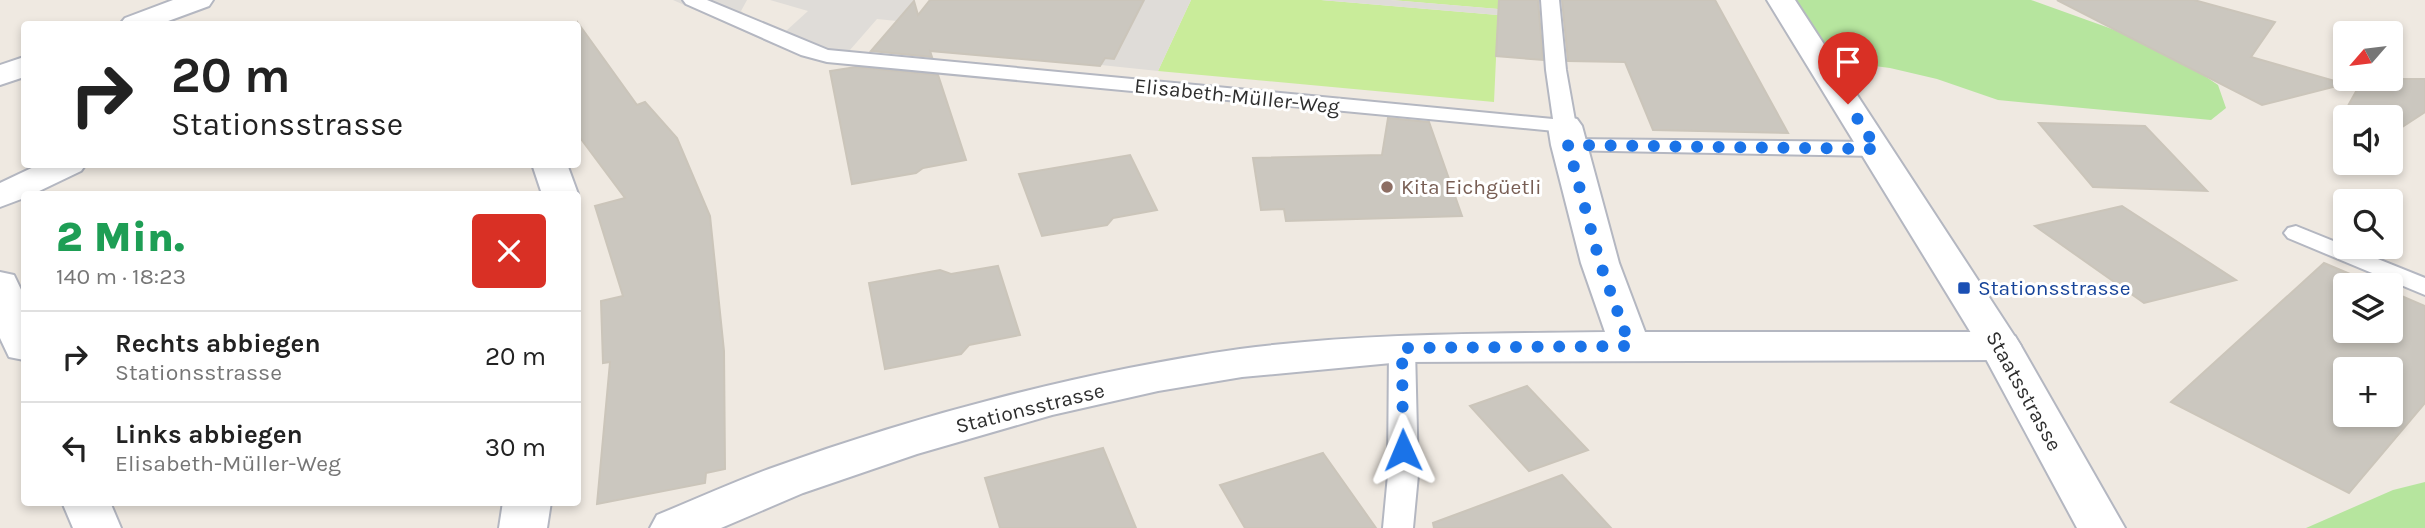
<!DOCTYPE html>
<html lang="de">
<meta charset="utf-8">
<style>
body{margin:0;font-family:Karla,sans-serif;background:#f6f6f6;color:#222;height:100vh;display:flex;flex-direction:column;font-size:26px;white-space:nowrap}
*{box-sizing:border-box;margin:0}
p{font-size:23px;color:#767676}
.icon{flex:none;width:38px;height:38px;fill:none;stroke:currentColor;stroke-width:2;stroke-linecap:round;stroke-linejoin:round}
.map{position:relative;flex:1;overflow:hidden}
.drawer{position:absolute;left:21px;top:191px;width:560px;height:315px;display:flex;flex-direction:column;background:#fff;border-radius:7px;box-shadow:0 4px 10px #0003}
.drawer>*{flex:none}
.banner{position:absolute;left:21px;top:21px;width:560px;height:147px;border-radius:7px;box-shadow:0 4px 10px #0003;background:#fff;color:#222;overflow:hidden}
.needle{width:46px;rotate:242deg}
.fabs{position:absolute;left:2333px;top:21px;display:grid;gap:14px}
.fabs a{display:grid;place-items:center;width:70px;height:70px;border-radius:7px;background:#fff;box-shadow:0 4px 10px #0003;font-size:35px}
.pin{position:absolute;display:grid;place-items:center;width:60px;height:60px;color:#fff;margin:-72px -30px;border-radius:50% 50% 50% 0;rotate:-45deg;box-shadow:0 0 7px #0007}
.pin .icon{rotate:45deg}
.me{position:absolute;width:77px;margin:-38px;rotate:359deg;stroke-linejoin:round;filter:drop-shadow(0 0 5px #0008)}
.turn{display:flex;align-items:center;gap:24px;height:147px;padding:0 35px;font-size:32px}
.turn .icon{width:91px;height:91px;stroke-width:2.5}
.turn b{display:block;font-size:49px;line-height:60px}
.round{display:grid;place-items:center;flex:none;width:74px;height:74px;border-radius:7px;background:#f6f6f6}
.overview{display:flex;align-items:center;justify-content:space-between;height:119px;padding:0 35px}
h1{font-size:42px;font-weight:800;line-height:52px;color:#1e9e55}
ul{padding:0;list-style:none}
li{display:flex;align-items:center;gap:21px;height:91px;padding:0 35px;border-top:2px solid #e0e0e0}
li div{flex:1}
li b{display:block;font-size:26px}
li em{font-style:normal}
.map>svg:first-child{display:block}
.green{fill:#b6e59e}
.pitch{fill:#c9ec9a}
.plaza{fill:#dfdcd8}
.building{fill:#cbc7bf;stroke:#cbc5ba;stroke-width:2;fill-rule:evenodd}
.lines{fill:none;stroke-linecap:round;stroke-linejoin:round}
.lane-casing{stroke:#b4b7c1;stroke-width:4}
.street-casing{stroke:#b4b7c1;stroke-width:4}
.secondary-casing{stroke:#b4b7c1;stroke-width:4}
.lane{fill:#fff;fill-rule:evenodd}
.street{fill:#fff;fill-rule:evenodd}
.secondary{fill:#fff;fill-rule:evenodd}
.route{stroke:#1a73e8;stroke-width:12;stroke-dasharray:0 21.6}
.education-dot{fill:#8d6e63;stroke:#fff;stroke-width:2.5}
.transit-dot{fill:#1a4fb4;stroke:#fff;stroke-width:2.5}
.labels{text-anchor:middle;stroke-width:6;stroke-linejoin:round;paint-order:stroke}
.street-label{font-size:21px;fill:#2e2e2e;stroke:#fff}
.education-label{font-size:21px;fill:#785e54;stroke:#fff;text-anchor:start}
.transit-label{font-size:21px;fill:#164399;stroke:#fff;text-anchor:start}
</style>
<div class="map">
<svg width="2425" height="528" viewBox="0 0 2425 528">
<rect width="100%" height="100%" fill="#efe9e1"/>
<path class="green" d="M1781,0h250l131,47 56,38 8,23 -15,12 -213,-20 -61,-21 -47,-11 -71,-9z
M2425,482v46h-119l87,-38z"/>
<path class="pitch" d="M1191,0h130l177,15 -4,87 -336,-31z
M1391,0h108l-1,9z"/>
<path class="plaza" d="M673,0h74l-6,11 5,4 40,16 22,-20 -38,-11h145l-18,21 -20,-2 -34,39 -62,-20 -7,7z
M1144,0h47l-33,71 -57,-6 4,-7h9z
M1321,0h70l107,9v6z"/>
<path class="building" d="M930,0h214l-30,59 -9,-1 -5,8 -170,-15 2,6 -61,-6 43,-50 4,14z
M1499,0h39l5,60 -47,-4z
M1562,0h153l73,133 -135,-3 -28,-68 -57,-1z
M2057,0h137l81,22 -24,35 94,27 -83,21z
M578,23l59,82 8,-3 32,36 33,78 14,135 1,118 -19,4 -1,10 -108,21 13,-142 -7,1 -2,-62 22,-5 -28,-90 30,-8 -47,-63z
M856,67l82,8 28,85 -43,8 -7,5 -64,11 -22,-113z
M2363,79h62v33l-35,23v-18h-45v7l-6,-2z
M1388,118l41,4 33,94 -176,5 -2,-12 -23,1 -8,-52 129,-3z
M2039,123l106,3 62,65 -114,-4z
M1130,155l27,55 -44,8 -6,7 -65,11 -23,-62z
M2122,206l114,74 -92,23 -109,-77z
M2324,263l52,22h-31v46h45v-40l35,15v97l-76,90 -178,-91zM2345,369h45v46h-45z
M998,266l22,69 -51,10 -8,9 -76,15 -16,-86 71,-13 11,4z
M1527,386l61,64 -59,21 -59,-65z
M1103,448l33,80h-136l-15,-50z
M1323,453l53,75h-131l-25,-43z
M1562,475l49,53h-177l-1,-5z"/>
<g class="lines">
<defs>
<path id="lane" d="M683,0h24l121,50 725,69 -7,-49 -5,-70h18l7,70 10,56 -4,4 -7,2 -738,-70 -26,-7 -115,-51z
M1568,139l309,3 8,2 3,5 -3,5 -8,2 -317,-6 -3,-5 3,-5z
M2296,226l129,52v17l-137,-57 -4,-5 4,-5z
M1402,339l9,3 4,6 3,127 -5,53h-30l5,-53 1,-127 4,-6z"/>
<path id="street" d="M173,0h40l-4,6 -49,18h-40l5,-6z
M24,57v20l-24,8v-20z
M1565,116l12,3 5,7 37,137 26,69h355l15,4 6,10 -6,10 -15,4 -598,2 -160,15 -84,14 -106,24 -135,39 -114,39 -82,35h-71l7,-13c37,-15 74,-32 112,-46 148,-54 316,-98 471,-120 121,-16 243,-15 365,-17l-24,-69 -30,-118 -3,-19 5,-7z
M40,164h46l-5,7 -48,23h-9v4l-24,9v-24z
M532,164h35l11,30h-36z
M0,272l14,3 10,21v64l-15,-3 -9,-19z
M62,502h48l11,26h-48z
M503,502h48l-4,26h-48z"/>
<path id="secondary" d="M1767,0h28l226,346 104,182h-48l-98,-182z"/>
</defs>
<use href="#lane" class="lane-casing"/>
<use href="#street" class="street-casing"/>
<use href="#secondary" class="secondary-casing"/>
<use href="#lane" class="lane"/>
<use href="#street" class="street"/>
<use href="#secondary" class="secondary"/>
</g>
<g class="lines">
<path class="route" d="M1403,450l-1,-102 228,-2 -30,-83 -32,-118 309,4 -29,-45"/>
</g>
<circle class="education-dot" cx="1387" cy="187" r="7"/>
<rect class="transit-dot" x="1957" y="281" width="14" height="14" rx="3.5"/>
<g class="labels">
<g class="street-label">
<text transform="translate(1237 96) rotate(6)" y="7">Elisabeth-Müller-Weg</text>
<text transform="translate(2024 391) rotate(61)" y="7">Staatsstrasse</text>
<text transform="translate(1030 408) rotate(-14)" y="7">Stationsstrasse</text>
</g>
<g class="education-label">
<text x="1401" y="194">Kita Eichgüetli</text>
</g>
<g class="transit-label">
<text x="1978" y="295">Stationsstrasse</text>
</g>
</g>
</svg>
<div class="fabs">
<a><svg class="needle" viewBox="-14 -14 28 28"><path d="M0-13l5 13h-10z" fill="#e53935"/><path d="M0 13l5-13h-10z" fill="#767676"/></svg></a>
<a><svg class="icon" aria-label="sound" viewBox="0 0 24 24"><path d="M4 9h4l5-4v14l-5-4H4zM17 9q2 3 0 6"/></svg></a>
<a><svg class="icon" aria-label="search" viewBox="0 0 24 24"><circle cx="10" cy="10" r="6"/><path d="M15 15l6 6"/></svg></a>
<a><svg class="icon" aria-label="layers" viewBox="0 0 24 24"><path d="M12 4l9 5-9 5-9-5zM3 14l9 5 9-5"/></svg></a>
<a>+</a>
</div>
<div class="pin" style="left:1848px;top:104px;background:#d93025"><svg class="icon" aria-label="arrive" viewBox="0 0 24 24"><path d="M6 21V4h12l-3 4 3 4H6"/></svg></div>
<svg class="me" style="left:1403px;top:450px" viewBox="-20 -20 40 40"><path d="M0-17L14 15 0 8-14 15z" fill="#1a73e8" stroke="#fff" stroke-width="4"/></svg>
<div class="banner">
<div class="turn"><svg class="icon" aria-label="right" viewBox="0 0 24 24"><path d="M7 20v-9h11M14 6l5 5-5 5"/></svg><div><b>20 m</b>Stationsstrasse</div></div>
</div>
<section class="drawer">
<div class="overview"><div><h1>2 Min.</h1><p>140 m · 18:23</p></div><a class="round" style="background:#d93025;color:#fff"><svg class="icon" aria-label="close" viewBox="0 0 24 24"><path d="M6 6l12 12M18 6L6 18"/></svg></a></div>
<ul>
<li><svg class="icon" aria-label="right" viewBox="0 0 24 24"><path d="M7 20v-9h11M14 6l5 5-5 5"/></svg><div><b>Rechts abbiegen</b><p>Stationsstrasse</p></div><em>20 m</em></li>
<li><svg class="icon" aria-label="left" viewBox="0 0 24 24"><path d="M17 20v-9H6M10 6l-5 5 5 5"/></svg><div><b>Links abbiegen</b><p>Elisabeth-Müller-Weg</p></div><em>30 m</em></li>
</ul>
</section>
</div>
